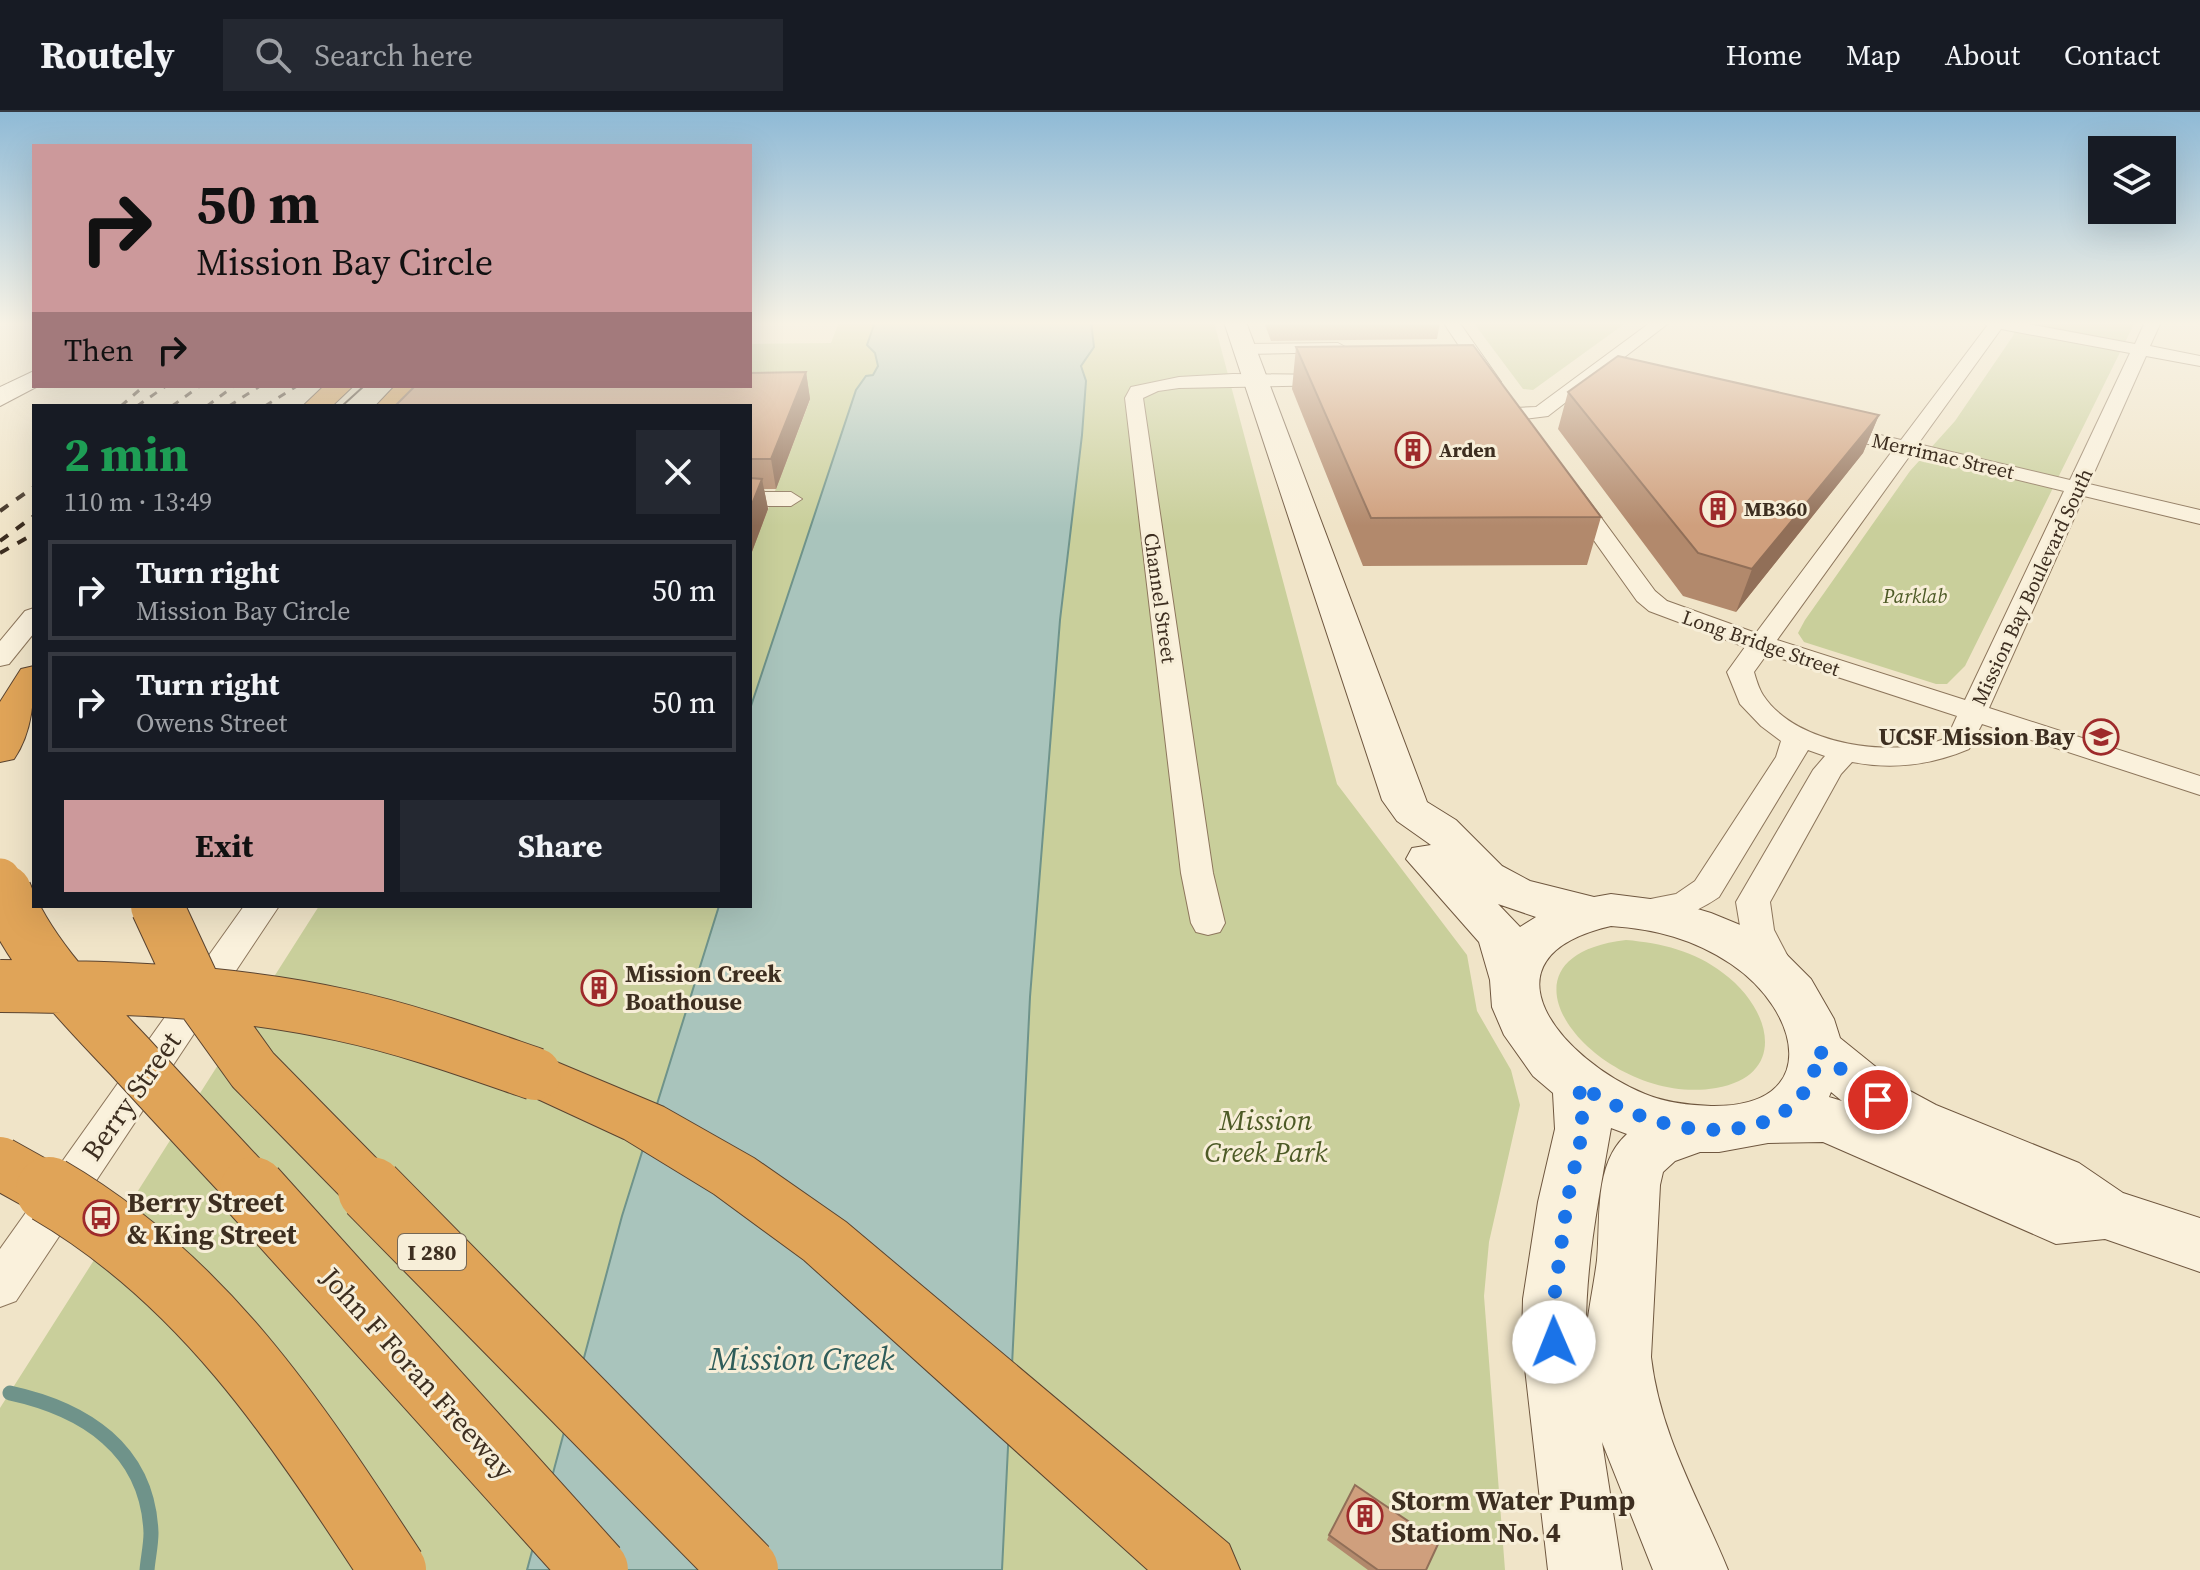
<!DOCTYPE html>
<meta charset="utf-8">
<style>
body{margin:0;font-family:"Source Serif 4",serif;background:#242831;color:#f1f3f6;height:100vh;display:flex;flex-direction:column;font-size:30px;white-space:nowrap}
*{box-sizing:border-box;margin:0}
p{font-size:26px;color:#9ea1a6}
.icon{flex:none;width:44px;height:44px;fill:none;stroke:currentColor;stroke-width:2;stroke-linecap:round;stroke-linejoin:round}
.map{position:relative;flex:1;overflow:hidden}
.side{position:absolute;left:32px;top:292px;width:720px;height:504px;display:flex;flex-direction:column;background:#171b24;border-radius:0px;box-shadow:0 8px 32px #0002}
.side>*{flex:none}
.hud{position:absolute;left:32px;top:32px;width:720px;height:244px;border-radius:0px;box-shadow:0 8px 32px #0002;background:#cc999b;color:#111;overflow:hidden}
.fabs{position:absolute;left:2088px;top:24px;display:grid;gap:16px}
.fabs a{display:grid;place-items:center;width:88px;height:88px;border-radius:0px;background:#171b24;box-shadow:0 8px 32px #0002;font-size:40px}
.pin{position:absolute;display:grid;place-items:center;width:68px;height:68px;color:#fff;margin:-34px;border:4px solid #fff;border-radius:50%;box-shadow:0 2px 8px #0007}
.me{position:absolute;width:88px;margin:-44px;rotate:359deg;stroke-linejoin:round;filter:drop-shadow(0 0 6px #0008)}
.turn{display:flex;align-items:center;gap:28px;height:168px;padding:0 32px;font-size:36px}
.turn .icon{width:104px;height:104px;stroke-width:2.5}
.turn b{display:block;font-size:56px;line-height:68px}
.then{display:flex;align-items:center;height:76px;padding:0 32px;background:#0003;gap:16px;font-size:30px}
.round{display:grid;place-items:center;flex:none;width:84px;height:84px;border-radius:0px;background:#242831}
.head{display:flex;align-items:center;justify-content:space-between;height:136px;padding:0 32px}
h1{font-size:48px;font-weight:700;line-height:60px;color:#1e9e55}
.primary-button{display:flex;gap:16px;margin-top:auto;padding:16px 32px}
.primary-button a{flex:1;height:92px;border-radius:0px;background:#cc999b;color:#111;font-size:32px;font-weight:700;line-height:92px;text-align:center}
.primary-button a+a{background:#242831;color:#f1f3f6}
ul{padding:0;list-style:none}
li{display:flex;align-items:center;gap:24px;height:100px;margin:0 16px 12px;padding:0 16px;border:4px solid #363941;border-radius:0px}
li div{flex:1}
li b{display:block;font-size:30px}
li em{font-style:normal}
header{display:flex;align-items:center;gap:48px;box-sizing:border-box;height:112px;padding:0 40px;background:#171b24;border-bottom:2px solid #363941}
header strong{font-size:38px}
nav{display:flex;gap:44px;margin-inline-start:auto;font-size:28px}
.search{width:560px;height:72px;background:#242831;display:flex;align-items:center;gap:20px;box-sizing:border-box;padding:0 28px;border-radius:0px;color:#9ea1a6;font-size:30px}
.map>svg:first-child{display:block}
.green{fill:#c9cf9b}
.water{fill:#a9c4bc;stroke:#6f938a;stroke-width:2}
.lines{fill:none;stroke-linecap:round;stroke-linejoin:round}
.stream{stroke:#6f938a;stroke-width:15}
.street-casing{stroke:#8d765c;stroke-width:2}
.secondary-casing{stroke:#6f573f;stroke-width:2}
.highway-casing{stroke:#5b4430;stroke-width:2}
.street{fill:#faf1dc;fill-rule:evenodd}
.secondary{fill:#faf1dc;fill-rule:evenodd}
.highway{fill:#e0a458;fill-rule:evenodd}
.tram{stroke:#3d2e20;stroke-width:2}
.rail-far1{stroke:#3d2e20;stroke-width:3;stroke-dasharray:8 8;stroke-linecap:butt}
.rail{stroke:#3d2e20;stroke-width:4;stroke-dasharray:10 10;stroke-linecap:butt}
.highway-bridge-far2-casing{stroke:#5b4430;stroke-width:43;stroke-linecap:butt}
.highway-bridge-far1-casing{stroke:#5b4430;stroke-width:54;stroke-linecap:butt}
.highway-bridge-casing{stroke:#5b4430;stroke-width:68;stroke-linecap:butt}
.highway-bridge-far2{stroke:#e0a458;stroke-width:41}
.highway-bridge-far1{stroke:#e0a458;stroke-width:52}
.highway-bridge{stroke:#e0a458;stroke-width:66}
.wall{fill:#b2896c}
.shaded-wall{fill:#916f58}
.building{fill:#cf9f7d;stroke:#916f58;stroke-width:2}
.route{stroke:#1a73e8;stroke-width:14;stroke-dasharray:0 25.2}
.labels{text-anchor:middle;stroke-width:6;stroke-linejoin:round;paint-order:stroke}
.far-poi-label{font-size:20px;font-weight:bold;fill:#3d2e20;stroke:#f7eed8;text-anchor:start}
.far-street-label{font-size:20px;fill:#3d2e20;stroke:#f7eed8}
.far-park-label{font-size:20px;font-style:italic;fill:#4d5a26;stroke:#f7eed8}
.shield{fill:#f7eed8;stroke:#756857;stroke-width:2}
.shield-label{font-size:22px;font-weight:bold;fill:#3d2e20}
.poi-label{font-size:24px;font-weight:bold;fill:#3d2e20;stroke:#f7eed8;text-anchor:end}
.near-street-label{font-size:28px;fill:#3d2e20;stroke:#f7eed8}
.near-park-label{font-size:28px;font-style:italic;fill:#4d5a26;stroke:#f7eed8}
.near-poi-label{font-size:28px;font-weight:bold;fill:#3d2e20;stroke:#f7eed8;text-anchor:start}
.near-water-label{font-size:32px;font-style:italic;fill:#2f5d5a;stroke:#f7eed8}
</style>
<header>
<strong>Routely</strong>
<div class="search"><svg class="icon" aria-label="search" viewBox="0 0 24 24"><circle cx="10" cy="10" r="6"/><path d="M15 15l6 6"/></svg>Search here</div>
<nav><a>Home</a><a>Map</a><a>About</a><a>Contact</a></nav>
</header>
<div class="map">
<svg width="2200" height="1458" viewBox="0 0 2200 1458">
<rect width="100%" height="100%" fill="#f0e4c8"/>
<path class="green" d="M839,210h36l-8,23 8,8 3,13 -5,9 -17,15 -106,319v-153l60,-156 -60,-14v-42l81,-1z
M1091,210h123l123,462 130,171 10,56 34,59 9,35 -31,137 -5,54 21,274h-503l28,-573 30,-377 22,-185 4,-54 -5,-15 12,-19z
M1473,210h154l-94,68 -10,-1z
M2017,210h118l-170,344 -18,18h-11l-132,-42 -6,-9 7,-13 105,-149 45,-50 58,-85z
M319,794h400l-97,310 -95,354h-527v-162z
M1626,828c35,3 69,11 97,33 47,34 67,102 -7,115 -114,20 -242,-130 -90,-148z"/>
<path class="water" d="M875,210h216l3,25 -13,19 5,15 -4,54 -22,185 -30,377 -28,573h-475l95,-354 97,-310h31v-197l106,-319 10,-14 7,-1 5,-9 -3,-13 -8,-8z"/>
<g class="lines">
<path class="stream" d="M10,1281c74,16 138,56 141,140 0,12 -3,25 -4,37"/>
<defs>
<path id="street" d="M1443,210h16l42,60 -3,4h-12z
M1651,210h19l-122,94 -33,4 -10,-6 10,-6 21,-1z
M1984,210h34l117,22 10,-22h16l-11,24 50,10v10l-54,-10 -57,128 111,26v14l-116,-28 -95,212 211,68v19l-218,-71 -13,25c-38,16 -76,21 -117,13l-11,12 -71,128 4,28 22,42 -5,9 -13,4 -13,-4 -23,-43 -6,-36 77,-132 12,-14 -17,-6 -89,147c-25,17 -59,31 -89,22l-5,-8 5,-8 46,-9 19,-13 81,-124 5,-16 -20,-15 -21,-22 -13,-32 18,-25 -96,-36 -12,-10 -76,-107 3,-5h16l75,102 12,10 89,32 137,-183 -74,-18 -3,-4 3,-4 7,-2 75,18 86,-114zM2001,217l129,24 -60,127 -152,-36zM1911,342l153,37 -99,209 -188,-60zM1767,542l190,62 -10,22c-52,21 -151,8 -184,-43 -4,-6 -7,-16 -9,-23z
M1338,231l9,5 -3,4 -100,2 -9,-5 9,-5z
M1233,262l101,1 9,5 -9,5 -155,3 -21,3 -15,7 70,475 12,50 -5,9 -12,3 -12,-3 -5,-9 -10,-50 -56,-475 6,-11 48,-10z
M750,380h41l11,7 -11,7h-41z
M34,496v25l-25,31 -9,2v-25l25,-30z
M244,794h35l-263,395 -16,6v-58z"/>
<path id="secondary" d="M1224,210h22l181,480 29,18 46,46 28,15 64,16 17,-3 63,8 37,11 39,16 35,24 26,26 23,40 6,19 57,46 39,21 143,58 44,30 77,25v54l-95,-33 -49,5 -233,-102 -55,1 -49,9h-19l-25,9 -12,11 -3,13 -9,172c9,78 48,142 77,213h-75l-51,-128 20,128h-74l-26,-228 1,-43 15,-97 17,-73 -2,-36 -20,-17 -29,-41 -12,-28 -2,-27 -11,-38 -73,-83 6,-11 19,-3 -34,-24 -15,-21zM1498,792l38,13 -16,10zM1611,814c44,3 83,13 120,38 70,47 92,144 -20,142 -22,-1 -45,-3 -66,-12 -81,-33 -173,-136 -34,-168zM1831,980l11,9 -13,-4zM1611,1016l16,6c-34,30 -26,86 -30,126 -3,25 -9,50 -11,75 -1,-70 13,-138 25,-207z
M34,259v15h4l-38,20v-19z"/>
<path id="highway" d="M324,274h29l-21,20h-29z
M395,274h27l-18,20h-28z
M34,554c0,32 -1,65 -20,93l-14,3v-60l21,-33z
M535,941l129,54 90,51 92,64 383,322 11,26h-92l-344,-310 -90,-66 -90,-55 -108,-50 -8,-15 8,-15z"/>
</defs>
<use href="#street" class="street-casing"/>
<use href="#secondary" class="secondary-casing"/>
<use href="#highway" class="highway-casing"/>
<use href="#street" class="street"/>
<use href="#secondary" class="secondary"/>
<use href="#highway" class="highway"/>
<path class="tram" d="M342,294l22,-20"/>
<path class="rail-far1" d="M121,294l23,-20
M137,294l29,-20
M172,294l28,-20
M207,294l27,-20
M229,294l31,-20
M265,294l32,-20"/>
<path class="rail" d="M0,399l34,-24
M0,429l34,-25
M0,441l34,-19"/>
<defs>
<path id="highway-bridge-far2" d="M0,767l5,14"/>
<path id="highway-bridge-far1" d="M5,779c23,63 79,117 125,166 41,45 83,90 125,135
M157,794l40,86 56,78 120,122
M0,874c114,1 230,4 342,29 66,14 129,37 193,59
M0,1051l52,29"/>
<path id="highway-bridge" d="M49,1078c156,91 247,232 344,380
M253,1078l342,380
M371,1078l374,380"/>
</defs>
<use href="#highway-bridge-far2" class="highway-bridge-far2-casing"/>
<use href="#highway-bridge-far1" class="highway-bridge-far1-casing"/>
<use href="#highway-bridge" class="highway-bridge-casing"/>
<use href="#highway-bridge-far2" class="highway-bridge-far2"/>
<use href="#highway-bridge-far1" class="highway-bridge-far1"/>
<use href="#highway-bridge" class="highway-bridge"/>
</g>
<path class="wall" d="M1264,210h176l-3,17 -166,2z
M1296,235l305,170 -14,48 -224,1 -71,-177z
M806,260l4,27 -34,90h-12l4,20 -18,48v-171z
M1568,280l311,23 -16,38 -127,159 -53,-16 -125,-167z
M1329,1423l97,35h-58l-41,-30z"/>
<path class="shaded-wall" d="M806,260l4,27 -34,90 -5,-30z
M1879,303l-16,38 -127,159 16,-43z
M762,367l6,30 -18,48v-48z"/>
<path class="building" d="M1473,233l128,172 -230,1 -75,-171z
M1618,244l261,59 -127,154 -54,-16 -130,-161z
M806,260l-35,87h-21v-53h-355l20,-20h335v-13z
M750,366l12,1 -12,30z
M1355,1373l84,57 -13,28h-48l-49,-35z"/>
<linearGradient id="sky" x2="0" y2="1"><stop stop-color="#8fbad6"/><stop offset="0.51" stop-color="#f8f3e6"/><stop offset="1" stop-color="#f8f3e6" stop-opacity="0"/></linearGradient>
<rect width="2200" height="414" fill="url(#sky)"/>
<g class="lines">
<path class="route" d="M1554,1230v-43l13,-97 16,-73 -4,-44c27,17 54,30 85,38 63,17 148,6 154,-73l60,50"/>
</g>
<defs>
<symbol id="building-ring" viewBox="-11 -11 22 22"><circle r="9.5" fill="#f7eed8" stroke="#9e2a2b" stroke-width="1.5"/><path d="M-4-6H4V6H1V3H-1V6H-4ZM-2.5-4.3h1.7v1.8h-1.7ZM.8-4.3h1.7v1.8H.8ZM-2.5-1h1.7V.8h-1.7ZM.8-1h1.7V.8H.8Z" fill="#9e2a2b"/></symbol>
<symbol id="university-ring" viewBox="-11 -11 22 22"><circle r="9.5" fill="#f7eed8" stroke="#9e2a2b" stroke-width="1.5"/><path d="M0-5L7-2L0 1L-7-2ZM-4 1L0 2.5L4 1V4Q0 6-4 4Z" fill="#9e2a2b"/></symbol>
<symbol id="bus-ring" viewBox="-11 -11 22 22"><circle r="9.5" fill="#f7eed8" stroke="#9e2a2b" stroke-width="1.5"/><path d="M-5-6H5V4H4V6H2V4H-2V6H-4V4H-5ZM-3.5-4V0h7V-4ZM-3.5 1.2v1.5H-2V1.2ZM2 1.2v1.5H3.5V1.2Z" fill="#9e2a2b"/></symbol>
</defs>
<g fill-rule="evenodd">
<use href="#building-ring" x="1393" y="318" width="40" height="40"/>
<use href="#building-ring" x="1698" y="377" width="40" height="40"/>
<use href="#university-ring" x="2081" y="605" width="40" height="40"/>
<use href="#building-ring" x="579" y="856" width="40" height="40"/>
<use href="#bus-ring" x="81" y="1086" width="40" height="40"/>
<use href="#building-ring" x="1345" y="1384" width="40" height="40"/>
</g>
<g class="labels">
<g class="far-poi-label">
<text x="1439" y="345">Arden</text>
<text x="1744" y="404">MB360</text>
</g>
<g class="far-street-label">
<text transform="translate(1943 344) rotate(13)" y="7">Merrimac Street</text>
<text transform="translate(2032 475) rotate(-65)" y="7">Mission Bay Boulevard South</text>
<text transform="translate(1160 486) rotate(82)" y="7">Channel Street</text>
<text transform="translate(1761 531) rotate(19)" y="7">Long Bridge Street</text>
</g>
<g class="far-park-label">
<text x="1915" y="491">Parklab</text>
</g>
<rect class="shield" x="398" y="1122" width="68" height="36" rx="6"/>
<g class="shield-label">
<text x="432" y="1148">I 280</text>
</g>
<g class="poi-label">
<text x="2075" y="633">UCSF Mission Bay</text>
<text x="625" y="870" text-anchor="start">Mission Creek<tspan x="625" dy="28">Boathouse</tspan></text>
</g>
<g class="near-street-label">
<text transform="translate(131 984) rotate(-55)" y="10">Berry Street</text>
<text transform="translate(418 1261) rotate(48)" y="10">John F Foran Freeway</text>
</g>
<g class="near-park-label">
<text x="1266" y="1018">Mission<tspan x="1266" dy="32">Creek Park</tspan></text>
</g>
<g class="near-poi-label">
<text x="127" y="1100">Berry Street<tspan x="127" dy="32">&amp; King Street</tspan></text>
<text x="1391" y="1398">Storm Water Pump<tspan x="1391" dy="32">Statiom No. 4</tspan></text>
</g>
<g class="near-water-label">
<text x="802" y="1258">Mission Creek</text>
</g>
</g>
</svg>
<div class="fabs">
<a><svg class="icon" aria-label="layers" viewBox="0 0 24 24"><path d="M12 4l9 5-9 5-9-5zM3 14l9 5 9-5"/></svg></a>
</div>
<div class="pin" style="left:1878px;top:988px;background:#d93025"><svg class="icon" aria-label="arrive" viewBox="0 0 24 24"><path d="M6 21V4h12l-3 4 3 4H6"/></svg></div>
<svg class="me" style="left:1554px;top:1230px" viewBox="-20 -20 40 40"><circle r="19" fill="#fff"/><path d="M0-13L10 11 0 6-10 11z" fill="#1a73e8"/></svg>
<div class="hud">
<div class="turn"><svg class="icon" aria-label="right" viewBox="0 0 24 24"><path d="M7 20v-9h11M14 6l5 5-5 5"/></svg><div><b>50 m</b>Mission Bay Circle</div></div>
<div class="then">Then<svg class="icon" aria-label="right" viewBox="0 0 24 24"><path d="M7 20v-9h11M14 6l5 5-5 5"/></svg></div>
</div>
<section class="side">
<div class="head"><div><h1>2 min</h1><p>110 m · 13:49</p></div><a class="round"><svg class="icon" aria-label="close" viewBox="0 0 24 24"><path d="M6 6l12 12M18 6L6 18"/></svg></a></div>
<ul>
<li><svg class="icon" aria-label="right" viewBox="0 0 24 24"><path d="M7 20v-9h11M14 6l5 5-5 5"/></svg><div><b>Turn right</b><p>Mission Bay Circle</p></div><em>50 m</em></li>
<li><svg class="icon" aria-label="right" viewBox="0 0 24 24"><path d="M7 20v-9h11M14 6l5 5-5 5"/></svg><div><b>Turn right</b><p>Owens Street</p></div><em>50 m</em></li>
</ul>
<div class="primary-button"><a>Exit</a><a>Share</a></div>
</section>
</div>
